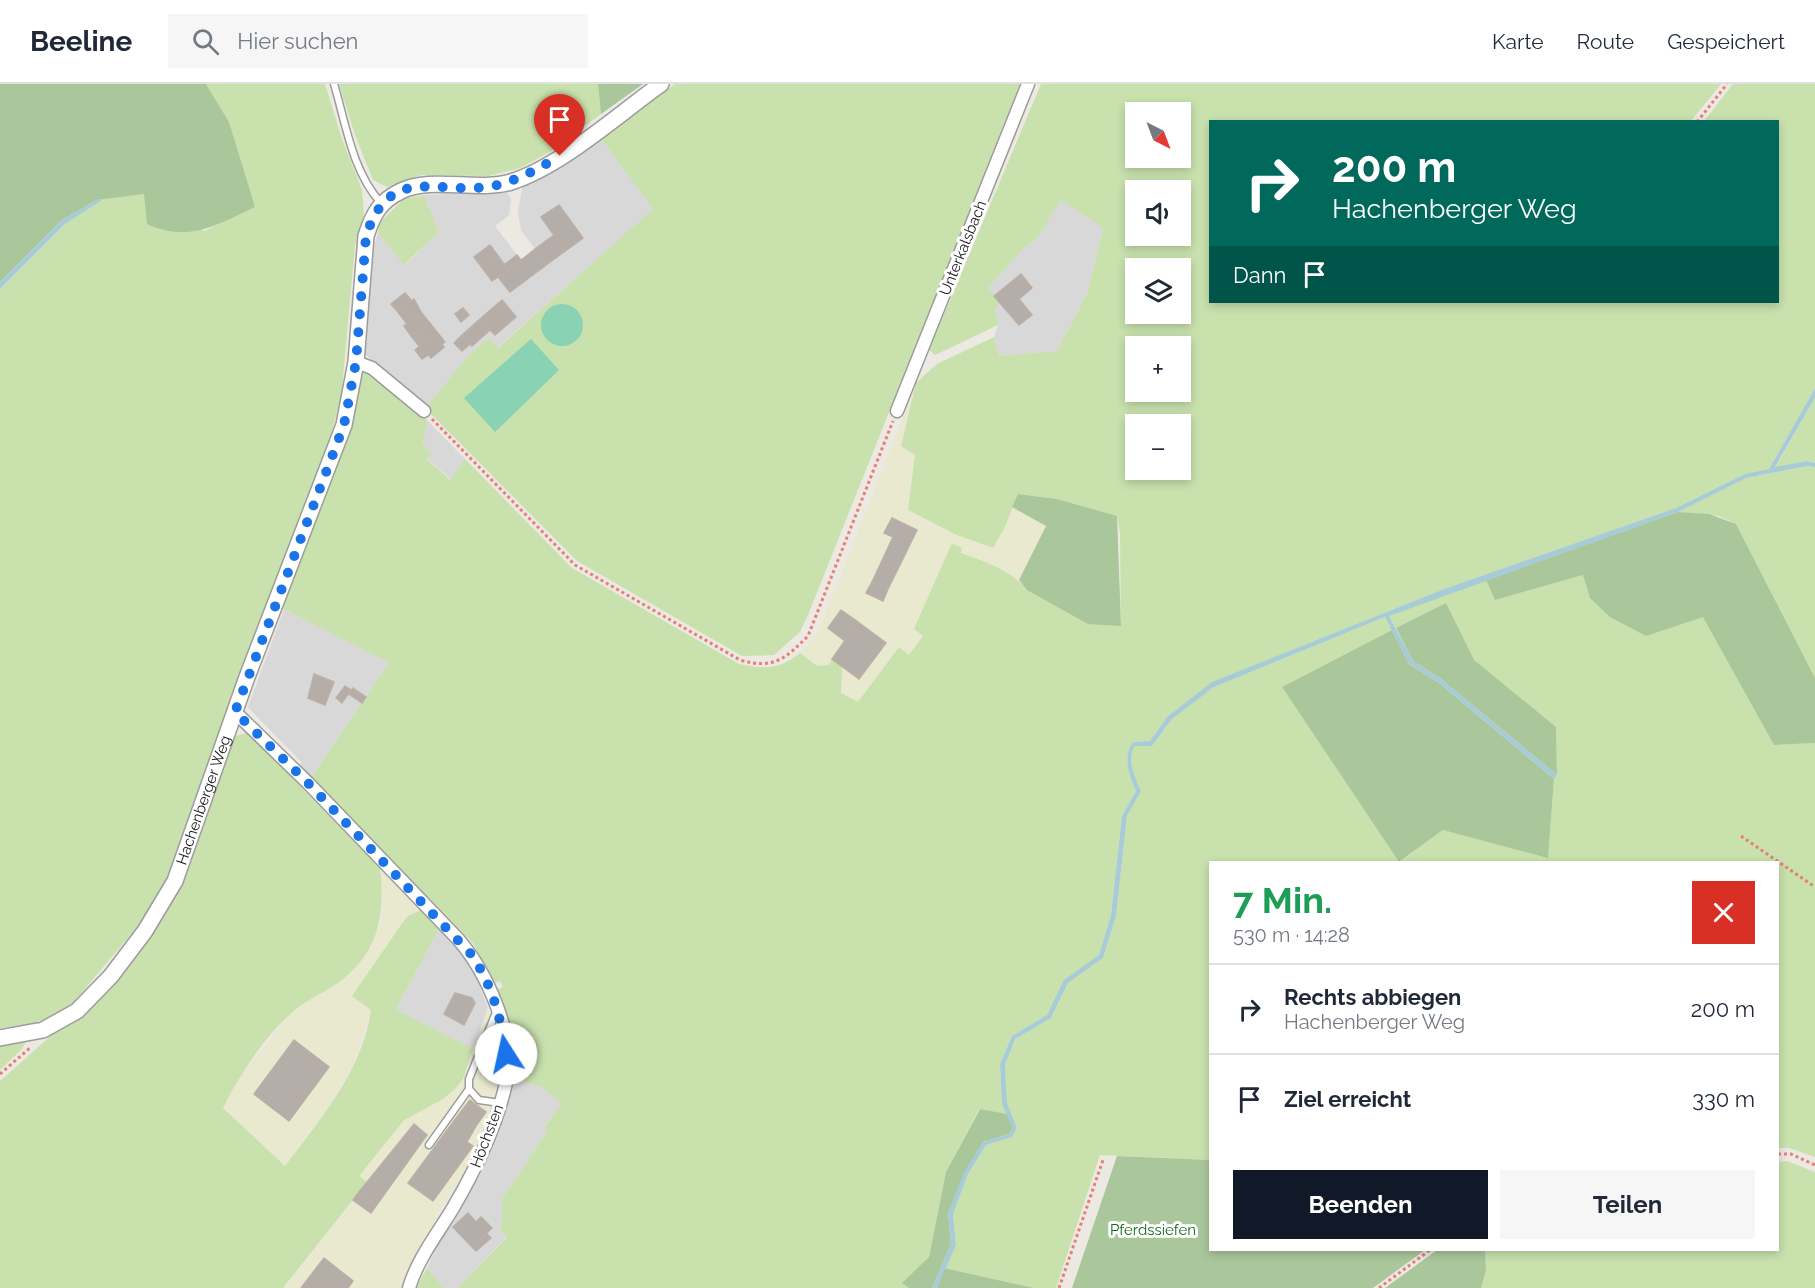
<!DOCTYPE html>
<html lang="de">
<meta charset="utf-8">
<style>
body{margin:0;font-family:Raleway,sans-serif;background:#f6f6f7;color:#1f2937;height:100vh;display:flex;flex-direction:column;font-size:22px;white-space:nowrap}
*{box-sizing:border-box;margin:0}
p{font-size:20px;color:#747a83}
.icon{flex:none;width:33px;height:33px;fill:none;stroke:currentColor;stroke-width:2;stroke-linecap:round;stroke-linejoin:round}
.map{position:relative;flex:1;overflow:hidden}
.panel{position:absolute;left:1209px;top:777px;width:570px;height:390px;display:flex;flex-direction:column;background:#fff;border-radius:0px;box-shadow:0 3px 9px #0003}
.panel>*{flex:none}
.banner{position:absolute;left:1209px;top:36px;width:570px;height:183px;border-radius:0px;box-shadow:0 3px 9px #0003;background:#00695c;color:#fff;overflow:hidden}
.needle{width:39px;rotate:138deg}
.fabs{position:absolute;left:1125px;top:18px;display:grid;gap:12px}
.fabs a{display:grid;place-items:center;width:66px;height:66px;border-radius:0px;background:#fff;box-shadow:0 3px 9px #0003;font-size:30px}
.pin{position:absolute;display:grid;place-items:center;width:51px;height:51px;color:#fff;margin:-62px -26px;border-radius:50% 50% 50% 0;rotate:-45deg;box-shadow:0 0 6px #0007}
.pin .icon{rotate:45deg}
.me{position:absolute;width:66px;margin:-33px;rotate:350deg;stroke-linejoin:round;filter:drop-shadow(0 0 4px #0008)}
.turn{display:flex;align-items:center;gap:21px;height:126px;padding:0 24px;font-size:27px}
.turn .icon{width:78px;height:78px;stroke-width:2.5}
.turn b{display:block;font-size:42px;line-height:51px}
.then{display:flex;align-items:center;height:57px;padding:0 24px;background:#0003;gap:12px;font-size:22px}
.round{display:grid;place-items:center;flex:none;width:63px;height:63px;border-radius:0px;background:#f6f6f7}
.headline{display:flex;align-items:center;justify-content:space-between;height:102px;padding:0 24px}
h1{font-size:36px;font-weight:700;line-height:45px;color:#1e9e55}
.button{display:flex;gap:12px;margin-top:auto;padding:12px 24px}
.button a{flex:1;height:69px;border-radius:0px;background:#111827;color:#fff;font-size:24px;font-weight:700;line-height:69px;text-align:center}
.button a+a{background:#f6f6f7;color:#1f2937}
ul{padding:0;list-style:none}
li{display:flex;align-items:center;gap:18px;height:90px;padding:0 24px;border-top:2px solid #e0e1e3}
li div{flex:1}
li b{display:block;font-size:22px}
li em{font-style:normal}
header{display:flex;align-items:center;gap:36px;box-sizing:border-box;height:84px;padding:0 30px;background:#fff;border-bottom:2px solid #e0e1e3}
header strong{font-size:28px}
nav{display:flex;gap:33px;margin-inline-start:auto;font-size:21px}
.search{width:420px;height:54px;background:#f6f6f7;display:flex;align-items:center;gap:15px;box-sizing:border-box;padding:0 21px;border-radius:0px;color:#747a83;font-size:22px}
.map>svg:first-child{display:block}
.residential{fill:#d9d8d8}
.farmland{fill:#e8e9cf}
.grass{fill:#c8e1ad;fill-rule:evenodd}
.forest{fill:#aac69b}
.pitch{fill:#89d2b3}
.water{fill:#a7ccd5}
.building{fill:#b4ada8;stroke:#bbafa6;stroke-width:1.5}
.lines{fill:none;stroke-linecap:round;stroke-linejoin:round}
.service-casing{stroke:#9c9c9c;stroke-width:9}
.minor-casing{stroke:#9c9c9c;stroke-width:15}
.tertiary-casing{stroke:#9c9c9c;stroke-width:18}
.path{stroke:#e87e76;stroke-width:3;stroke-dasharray:3 3;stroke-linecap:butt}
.service{stroke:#fff;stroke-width:6}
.minor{stroke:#fff;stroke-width:12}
.tertiary{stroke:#fff;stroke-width:15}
.route{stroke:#1a73e8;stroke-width:10;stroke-dasharray:0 18}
.labels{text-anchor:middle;stroke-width:6;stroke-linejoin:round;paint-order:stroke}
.street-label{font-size:15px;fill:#1b1b1b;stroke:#fff}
.park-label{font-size:15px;fill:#176b1b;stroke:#fff}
</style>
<header>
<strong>Beeline</strong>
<div class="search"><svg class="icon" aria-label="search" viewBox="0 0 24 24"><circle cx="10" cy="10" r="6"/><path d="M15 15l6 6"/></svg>Hier suchen</div>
<nav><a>Karte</a><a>Route</a><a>Gespeichert</a></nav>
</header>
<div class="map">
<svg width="1815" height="1204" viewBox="0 0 1815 1204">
<rect width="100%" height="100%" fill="#ece8e2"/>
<path class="residential" d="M601,54l53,71 -157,139 -9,-10 -21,19 -42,51 -60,-54 7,-100 6,-21 27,32 34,-33 -15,-37 82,-4 5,8 -2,16 -14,11 26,34 14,-11 -14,-19 -3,-17 5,-30z
M1061,115l42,29 -16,66 -30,57 -58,5 -5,-19 4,-12 -3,-18 -7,-19 34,-38 16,-13z
M427,336l38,39 -14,21 -24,-22 -6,-15 5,-6 -3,-3z
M284,525l105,54 -78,115 -12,-12 2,-4 -53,-55z
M439,845l24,24 13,23 12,32 -15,41 -77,-40z
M512,995l30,8 21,17 -19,22 4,4 -46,69v22l-3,8 8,7 -49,52h-14l-17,-20 22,-45 31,-48 17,-39z"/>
<path class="farmland" d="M915,302l-14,60 14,9 -7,55 70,34 27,-17 7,-20 34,18 -27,55 -17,-11 -42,-16 -37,83 -14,19 -11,-7 -40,55 -17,-10 -12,-28 -12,1 -17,-13 15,-16 20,-46z
M380,784l41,42 -13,6 -7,9 -48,71 18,14 -17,54 -25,43 -45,59 -61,-59 20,-34 38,-48 16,-17 30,-18 38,-37 15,-28 3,-13z
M488,924l8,28 4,36 -16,59 -16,37 -32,49 -34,71h-118l83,-106 -8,-6 38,-49 11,-10 35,-18 20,-20z"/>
<path class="grass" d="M206,0h119l17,55 20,51 2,25 -9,30 -14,154 -11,39 -99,259 -54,157 -15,34 -24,38 -66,78 -20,13 -21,7 -31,4v-739l65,-65 39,-25 40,-5 60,37 50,-24 -25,-85z
M339,0h259l3,30 -51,38 -30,16 -32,8 -67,-1 -34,12 -14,-7 -18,-45z
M675,0h345l-212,531 -8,17 -26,23 -32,1 -165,-95 -152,-153 42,-51 21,-19 10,10 155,-139 -52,-71z
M1041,0h680l-30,37 -481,1v180h568v-180l-74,-1 29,-37h82v304l-46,81 -24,5 -69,34 -232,81 -231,93 -46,35 -17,24 -17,1c-11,15 -4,33 3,49l-14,25 -11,99 -12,40 -34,25 -18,35 -35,21 -12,28 2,40 5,10 -28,-5 -33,63 -17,85 -26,26 6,5h-451l49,-51 -8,-8 3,-8v-22l46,-69 -4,-3 18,-23 -20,-17 -30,-8 -3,-46 -12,-43 6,-3 -3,-6 -6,2 -21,-40 -162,-165 78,-115 -107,-55 63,-165 17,-69 8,-3 57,49 -3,14 2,3 -5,6 11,10 -5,6 23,21 15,-21 107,109 167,96c25,5 40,6 61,-11l17,13 12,-1 3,-6 10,7 -1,27 17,9 41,-55 10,8 14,-19 -9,-7 38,-86 10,5 -1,5c24,9 49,16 66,37l94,36 -1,-93 -3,-17 -60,-17 -39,-5 -13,33 -12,21 -36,-13 -49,-25 7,-55 -14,-9 15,-63 21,-19 57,-27 5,19 58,-5 30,-57 16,-66 -42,-28 -23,37 -16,13 -34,38 12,15 -5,5 3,17 -63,30 -6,-5zM1136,28h44v46h-44zM1136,106h44v46h-44zM1136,184h44v46h-44zM1136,262h44v46h-44zM1136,340h44v46h-44z
M424,111l15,37 -35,33 -26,-32 2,-11 24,-23z
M1815,314v65l-8,-2 -32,7z
M1807,382l8,1v211l-79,-154 -17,-8 -41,-4 68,-34z
M1583,491l120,41 71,129 41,-2v414l-26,-9h-11v-286h-378l43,-32 105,27 6,-78 3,-4 -1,-48 -83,-67 -27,-57 -50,25 -7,-12 97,-36 9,20z
M1385,533l7,13 -110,57 117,175h-189v298l-110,-5 -44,133h-22l-90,-20 12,-23 -3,-31 15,-40 18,-29 26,-8 5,-9 -10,-25 -2,-38 10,-26 36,-21 17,-35 35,-25 13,-42 11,-100 13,-25c-5,-13 -14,-32 -5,-45h17l19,-26 43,-33z
M248,649l132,135c5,44 0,81 -37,111 -14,12 -32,18 -47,30 -30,25 -55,63 -73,99l62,58c35,-46 78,-96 86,-156l-19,-14 49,-71 7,-9 13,-6 18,19 -43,80 77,40 -10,30 -8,10 -12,10 -39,21 -45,56 8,6 -84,106h-283v-207l54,-48 23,-12 33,-34 41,-51 25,-41 16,-35 43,-124z
M26,957l-4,8 -22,21v-27z
M1787,1077l28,11v116h-334l5,-17 -1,-21h293v-88z
M427,1184l17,20h-28z"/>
<path class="forest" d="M0,0h206l23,38 26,85c-39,18 -65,36 -108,17l-3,-30 -47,6 -35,20 -62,62z
M598,0h45l-42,30z
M1018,410l39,5 60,17 4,110 -33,-2 -61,-34 -8,-10 27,-54 -34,-19z
M1678,428l31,2 27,10 79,154v65l-41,2 -71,-128 -57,19 -36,-19 -20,-19 -7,-23 -88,25 -9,-20z
M1446,519l28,57 82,67 1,48 -116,-96 -28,-18 -17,-33z
M1392,546l17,34 30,19 115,96 -6,79 -105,-28 -44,32 -117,-175z
M980,1025l27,5 6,14 -4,6 -26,8 -35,71 3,31 -19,44h-23l-7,-5 27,-26 17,-85z
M1117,1072l93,4v90h215l-52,38h-301z
M1437,1166h48l1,21 -5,17h-96z
M944,1184l90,20h-97z"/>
<path class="pitch" d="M541 241a21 21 0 1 1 42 0a21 21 0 1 1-42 0Z
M531,255l28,31 -64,62 -31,-34z"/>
<path class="water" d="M104,115l-39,25 -65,65v-7l62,-62 35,-20z
M1815,304v10l-40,69 32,-6 8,2v4l-8,-1 -61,12 -68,34 -289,104 24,45 28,18 116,96 -3,4 -115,-96 -30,-19 -24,-47 -171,70 -43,33 -19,26h-17c-9,13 0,32 6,45l-14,25 -11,100 -13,42 -35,25 -17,35 -36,21 -10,26 2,38 10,25 -5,9 -26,8 -18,29 -15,40 3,31 -19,43h-5l19,-44 -3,-31 16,-41 19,-30 26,-8 4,-6 -11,-24 -2,-40 12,-28 35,-21 17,-35 35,-25 12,-40 11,-99 14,-25c-7,-16 -14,-34 -3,-49l17,-1 17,-24 45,-35 232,-93 232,-81 69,-34 24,-5z"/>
<path class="building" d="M559,121l24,33 -37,27 -11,-16 19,-14 -13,-18z
M490,161l9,12 -16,12 -9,-12z
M535,165l11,16 -36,27 -11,-14z
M517,171l4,5 -13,10 -4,-5z
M499,173l9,13 -16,11 -9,-12z
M1021,190l11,14 -13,11 13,16 -13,10 -25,-29z
M405,209l6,7 -14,11 -6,-7z
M414,215l7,13 -14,12 -10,-13z
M502,216l14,17 -6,5 -15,-16z
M495,222l15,16 -15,13 -15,-16z
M463,224l6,7 -8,7 -6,-8z
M421,228l8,10 -18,14 -7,-10z
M480,235l10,11 -18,16 -11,-10z
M429,238l8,10 -18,14 -8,-10z
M437,248l8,10 -3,2 2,3 -13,11 -3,-3 -6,4 -7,-9z
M461,252l9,8 -8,7 -8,-8z
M892,434l25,12 -29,59 -16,-7 21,-45 -9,-4z
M872,498l16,7 -5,12 -17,-8z
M841,526l17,12 -13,19 -17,-13z
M858,538l28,21 -27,36 -27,-20z
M314,590l20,8 -9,23 -17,-7z
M345,602l6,4 -9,13 -6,-5z
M353,604l13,9 -4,6 -13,-9z
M455,909l17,5 3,5 -11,22 -20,-11z
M294,956l35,27 -40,54 -35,-27z
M470,1016l16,12 -10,14 -17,-12z
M459,1030l17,12 -9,16 6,4 -40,55 -25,-18z
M414,1040l13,11 -51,71 -17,-14z
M359,1108l17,14 -5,7 -18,-13z
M468,1129l8,9 5,-5 11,11 -20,19 -19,-20z
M487,1150l4,4 -15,13 -4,-4z
M324,1174l29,23 -5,7h-47z"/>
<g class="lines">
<defs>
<path id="service" d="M334,0c12,40 18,87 47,119
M497,926l-28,69v10l10,11 21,3
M429,1061l40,-56"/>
<path id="minor" d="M356,278l16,6 52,43
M897,327l131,-327
M235,628l73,71 150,156c28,32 57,95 49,139 -9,46 -30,89 -54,130 -15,25 -36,52 -44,80"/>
<g id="tertiary">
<path id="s1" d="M0,954l43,-8 34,-19 34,-35 34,-45 30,-50 72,-204 97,-252 12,-63 10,-126c7,-22 14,-35 35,-45 30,-15 76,1 110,-9 49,-15 108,-68 150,-98"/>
</g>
</defs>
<use href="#service" class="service-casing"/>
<use href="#minor" class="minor-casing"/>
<use href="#tertiary" class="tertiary-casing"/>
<path class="path" d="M1697,38l30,-38
M432,335l143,146 165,95c34,10 46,-2 68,-24l85,-215
M1741,752l74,51
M0,990l31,-27
M1778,1070h13l24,11
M1059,1204l44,-128
M1379,1204l51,-38"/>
<use href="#service" class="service"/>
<use href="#minor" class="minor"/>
<use href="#tertiary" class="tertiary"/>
</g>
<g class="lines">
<path class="route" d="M506,970c-5,-36 -14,-70 -35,-100l-163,-171 -73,-71 109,-287 12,-63 10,-126c24,-74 72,-40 127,-50 24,-5 45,-17 67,-30"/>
</g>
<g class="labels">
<g class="street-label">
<text transform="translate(963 164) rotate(-68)" y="5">Unterkalsbach</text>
<text dy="5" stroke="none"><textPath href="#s1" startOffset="332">Hachenberger Weg</textPath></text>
<text transform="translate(487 1052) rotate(-69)" y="5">Höchsten</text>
</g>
<g class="park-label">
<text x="1153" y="1151">Pferdssiefen</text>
</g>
</g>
</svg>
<div class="fabs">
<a><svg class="needle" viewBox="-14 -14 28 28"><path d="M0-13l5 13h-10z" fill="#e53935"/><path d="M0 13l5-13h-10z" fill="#747a83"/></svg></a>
<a><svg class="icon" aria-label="sound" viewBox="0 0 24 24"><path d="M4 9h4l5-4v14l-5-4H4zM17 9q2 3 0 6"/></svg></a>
<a><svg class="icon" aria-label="layers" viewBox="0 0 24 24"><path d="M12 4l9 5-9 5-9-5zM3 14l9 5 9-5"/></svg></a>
<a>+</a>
<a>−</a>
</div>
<div class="pin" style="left:560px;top:72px;background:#d93025"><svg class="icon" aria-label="arrive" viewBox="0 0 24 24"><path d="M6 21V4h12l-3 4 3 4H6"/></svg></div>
<svg class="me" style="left:506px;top:970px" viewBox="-20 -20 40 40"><circle r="19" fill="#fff"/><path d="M0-13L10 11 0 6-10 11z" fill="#1a73e8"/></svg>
<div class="banner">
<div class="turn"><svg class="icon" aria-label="right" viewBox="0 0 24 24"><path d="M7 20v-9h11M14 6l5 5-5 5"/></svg><div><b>200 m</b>Hachenberger Weg</div></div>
<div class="then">Dann<svg class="icon" aria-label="arrive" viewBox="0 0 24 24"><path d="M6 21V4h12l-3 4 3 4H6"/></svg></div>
</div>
<section class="panel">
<div class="headline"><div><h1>7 Min.</h1><p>530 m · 14:28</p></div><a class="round" style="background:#d93025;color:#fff"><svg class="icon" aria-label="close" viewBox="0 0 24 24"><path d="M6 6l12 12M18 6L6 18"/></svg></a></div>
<ul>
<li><svg class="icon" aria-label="right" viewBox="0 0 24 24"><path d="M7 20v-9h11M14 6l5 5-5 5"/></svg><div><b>Rechts abbiegen</b><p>Hachenberger Weg</p></div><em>200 m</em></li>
<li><svg class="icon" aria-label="arrive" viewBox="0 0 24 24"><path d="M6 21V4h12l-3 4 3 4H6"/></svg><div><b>Ziel erreicht</b></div><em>330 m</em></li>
</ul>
<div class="button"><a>Beenden</a><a>Teilen</a></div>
</section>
</div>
